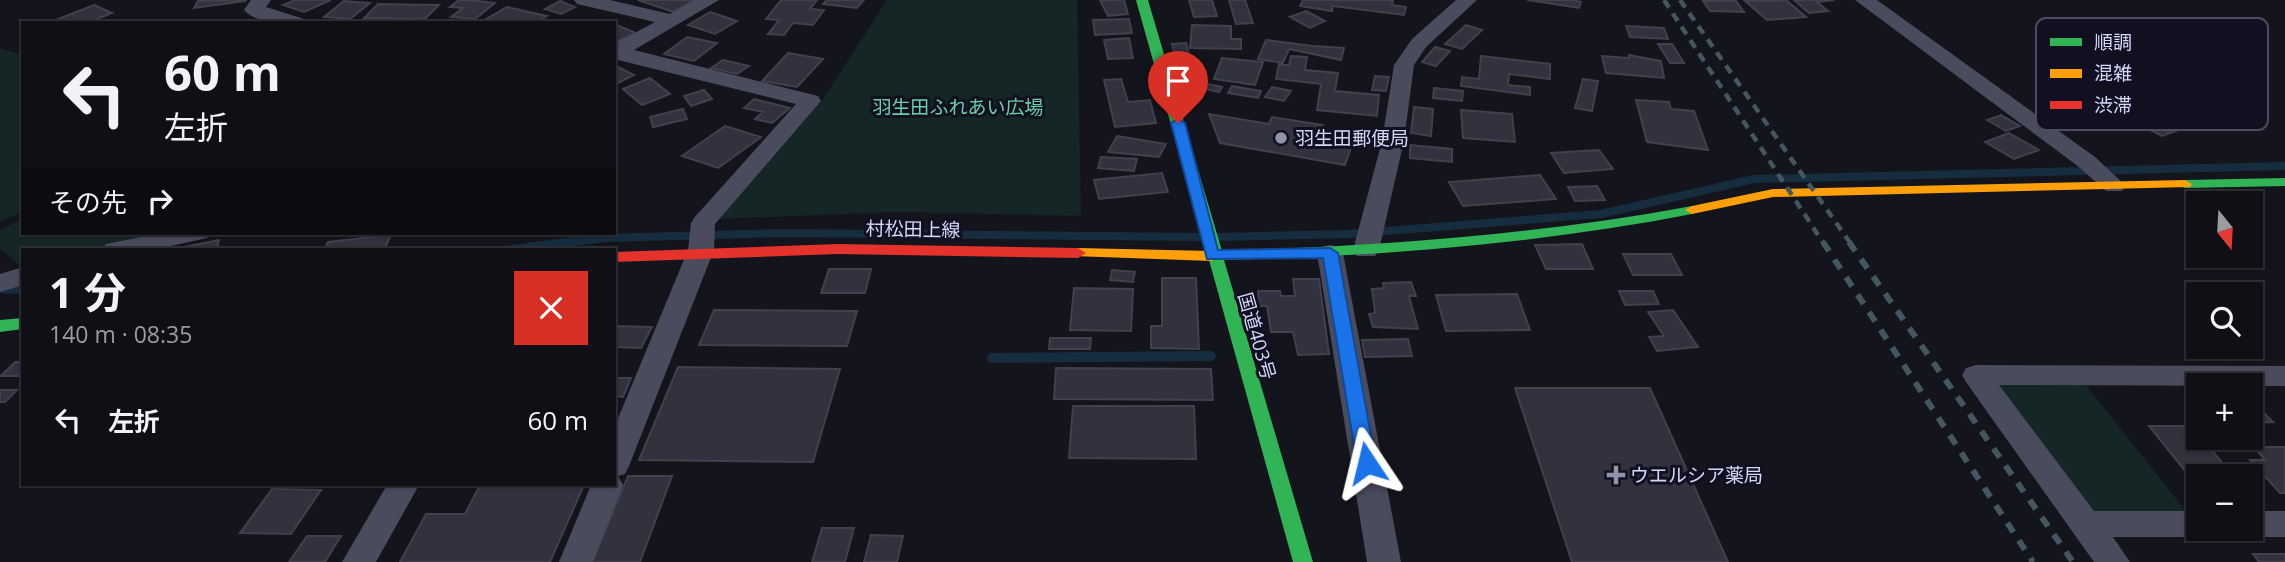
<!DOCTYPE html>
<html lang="ja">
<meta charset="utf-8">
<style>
body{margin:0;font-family:"Open Sans","Noto Sans JP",sans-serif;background:#1d1d22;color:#f1f3f6;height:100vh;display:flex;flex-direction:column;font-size:26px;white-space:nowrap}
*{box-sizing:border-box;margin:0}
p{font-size:23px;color:#9b9ca0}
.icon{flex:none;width:38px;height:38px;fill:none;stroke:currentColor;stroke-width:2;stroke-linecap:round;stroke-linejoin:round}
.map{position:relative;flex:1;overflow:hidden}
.details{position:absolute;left:21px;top:248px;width:595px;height:238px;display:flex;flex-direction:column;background:#0f0f15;border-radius:0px;box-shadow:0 2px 5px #0004,0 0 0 2px #2f2f34}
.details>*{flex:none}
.guide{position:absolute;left:21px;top:21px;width:595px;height:214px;border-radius:0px;box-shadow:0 2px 5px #0004,0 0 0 2px #2f2f34;background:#0f0f15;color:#f1f3f6;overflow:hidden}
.needle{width:46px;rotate:162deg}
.controls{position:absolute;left:2186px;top:191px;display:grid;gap:14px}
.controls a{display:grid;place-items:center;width:77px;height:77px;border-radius:0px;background:#0f0f15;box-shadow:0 2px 5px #0004,0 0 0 2px #2f2f34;font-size:35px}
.pin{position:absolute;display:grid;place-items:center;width:60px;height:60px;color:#fff;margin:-72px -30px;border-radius:50% 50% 50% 0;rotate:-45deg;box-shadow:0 0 7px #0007}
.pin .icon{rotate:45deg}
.me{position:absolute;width:77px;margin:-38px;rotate:350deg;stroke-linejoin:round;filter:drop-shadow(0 0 5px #0008)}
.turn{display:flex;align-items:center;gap:24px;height:147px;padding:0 28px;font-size:32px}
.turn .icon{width:91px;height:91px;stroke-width:2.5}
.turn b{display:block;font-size:49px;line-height:60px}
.then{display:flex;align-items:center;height:66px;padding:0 28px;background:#0003;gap:14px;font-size:26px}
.round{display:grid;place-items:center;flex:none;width:74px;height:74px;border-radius:0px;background:#1d1d22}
.summary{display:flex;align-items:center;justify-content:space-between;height:119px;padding:0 28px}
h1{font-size:42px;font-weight:700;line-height:52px}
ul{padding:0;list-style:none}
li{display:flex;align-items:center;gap:21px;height:105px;padding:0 28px}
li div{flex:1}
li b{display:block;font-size:26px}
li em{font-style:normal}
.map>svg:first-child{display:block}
.green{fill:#142625}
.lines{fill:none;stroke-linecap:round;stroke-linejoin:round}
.stream-far1{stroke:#162d40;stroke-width:8}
.stream{stroke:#162d40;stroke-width:10}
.building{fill:#32323f;stroke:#40404f;stroke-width:2}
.street{fill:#4a4b5c;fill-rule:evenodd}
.fast{fill:#30b455;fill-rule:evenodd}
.slow{fill:#ff9f0a;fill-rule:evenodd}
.jam{fill:#e5322d;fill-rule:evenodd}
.rail-far1{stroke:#435761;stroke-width:4.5;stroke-dasharray:9 7;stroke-linecap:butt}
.rail{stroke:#435761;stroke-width:6;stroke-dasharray:11 10;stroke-linecap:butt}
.route{fill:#1a73e8;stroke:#114b97;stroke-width:2}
.poi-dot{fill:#9192ac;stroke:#111020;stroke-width:2.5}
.labels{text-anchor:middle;stroke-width:6;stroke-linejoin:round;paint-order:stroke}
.park-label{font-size:19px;fill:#6bcfa8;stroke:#111020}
.poi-label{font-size:19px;fill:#d5d6f9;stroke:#111020;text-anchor:start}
.street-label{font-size:19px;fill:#d5d6f9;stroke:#111020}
.key{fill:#111020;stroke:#4c4b61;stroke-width:2}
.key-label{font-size:19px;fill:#d5d6f9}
</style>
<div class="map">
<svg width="2285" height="562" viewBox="0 0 2285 562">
<rect width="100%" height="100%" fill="#14141c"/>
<path class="green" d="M887,0h190l4,216 -185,-4 -179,7 106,-120z
M0,48l23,7v157l-23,9z
M23,219v14h175l-83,17h-92v19l-23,-21v-18z
M1976,375h102l118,149h-111z"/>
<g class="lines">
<path class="stream-far1" d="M1218,237l130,-3 253,-20 153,-35 531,-13
M559,244l46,-6 177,-5 421,4"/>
<path class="stream" d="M512,250l61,-8
M0,288l23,1
M992,358l219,-2"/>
</g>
<path class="building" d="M246,0l-1,1 -51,7 4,-7z
M295,0h36l-27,12 -21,-7z
M459,0h10l26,3 -20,16 -24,-2 12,-9 -13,-1z
M638,0h57l-22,12z
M781,0h36l-7,9 14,1 -11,15 -20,-2 -9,12 -16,-1 11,-14 -13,-1z
M827,0h37l-7,8 -34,-4z
M1100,0h24l4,14 -20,2z
M1189,0h23l5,16 -23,1z
M1229,0h16l8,23 -17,1z
M1303,0h90l-1,5 14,2 -2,8 -71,-9 -1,5 -32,-5z
M1527,0h46l8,2 -2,6z
M1786,0l20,17 -39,3 -22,-19z
M1794,0h40l-17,2 11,9 -19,2z
M344,1l26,2 -20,16 -26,-2z
M560,1l15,6 -14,7 -16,-5z
M1703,1h33l8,11 -34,-1z
M378,4l61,1 -14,14 -61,-1z
M94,5l18,8 -25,10h-39z
M507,7l40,9 -11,7 -53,-2z
M1306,11l19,10 -15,7 -20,-11z
M710,12l27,9 -22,13 -27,-9z
M1129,19l3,14 -37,2 -2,-15z
M614,24l22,9 -22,10z
M1192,25l39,1v13h10v10l-51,-1z
M1466,25l16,5 -20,19 -17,-5z
M1626,26l38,2 4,11 -38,-2z
M687,37l30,6 -23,18 -30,-7z
M1129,38l4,20 -25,1 -4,-19z
M1266,40l47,6 31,2 -3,12 -52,-11 -6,14 -25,-4z
M1186,43l3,11 -14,1 -3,-11z
M1658,44h14l12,19h-14z
M1435,47l15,4 -14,15 -14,-4z
M788,53l35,6 -26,28 -35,-6z
M1629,55l32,6 3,17 -58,-5 -4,-17 27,2z
M1291,56l16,1 -2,13 33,3 -3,18 44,4 -2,21 -60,-6 4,-26 -45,-5 3,-15 10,1z
M1481,56l69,8v15l-41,-5 -1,11 22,2v8l-69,-9 1,-9 17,2z
M1222,58l41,4 -8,23 -41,-6z
M723,60l26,6 -12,8 -26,-6z
M614,65l20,10 -20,10z
M1375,76l14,1 -3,14 -14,-1z
M650,78l20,16 -28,11 -19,-16z
M1121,79l7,23 22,-2 6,23 -41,4 -11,-47z
M1583,79l15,2 -6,30 -17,-3z
M1189,80l33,7 -3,5 -34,-7z
M1232,86l29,5 -3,7 -30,-5z
M1272,87l19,4 -7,10 -19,-4z
M1434,88l29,3 -1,10 -29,-3z
M704,90l8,9 -21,7 -7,-10z
M754,99l36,9 -18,15 -17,-4 8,-7 -19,-4z
M1636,100l33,2 2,7 23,2 14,39 -61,-8z
M1414,107l19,2 -2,27 -20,-3z
M2156,107l36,18 -30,11 -36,-18z
M683,109l4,10 -34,8 -3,-10z
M1461,110l51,4 3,28 -52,-4z
M1209,114l60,10 3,-7 51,8 -4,11 34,6 -8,23 -125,-22z
M2001,115l19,11 -14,5 -19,-11z
M725,126l36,11 -43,31 -36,-12z
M2009,133l30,17 -25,9 -29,-17z
M1117,136l49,8 -7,13 -51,-5z
M1410,145l42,4v13l-42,-4z
M1599,150l14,19 -49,4 -13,-20z
M1101,157l36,2 -3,12 -36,-3z
M1162,173l6,19 -69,7 -5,-19z
M1540,175l16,24 -93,7 -14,-24z
M1597,186l8,14 -30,1 -7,-14z
M391,235l-7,15h-60l4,-8z
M219,240l-2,10h-48z
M1582,244l11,25h-47l-11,-24z
M1623,254h48l11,21h-49z
M829,269h42l-6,24h-44z
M1112,270l23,2 -2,10 -23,-2z
M1162,278h34l3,71 -48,-1v-22h11z
M1293,279h26l10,75 -31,1 -5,-23h-22l-4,-26h-8l-1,-15h22l1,5h14z
M1411,282l5,14h-7l9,33 -45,-2 -4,-13 6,-1 -3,-24 12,-1 -1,-5z
M1074,288l59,1 -2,42 -61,-1z
M1619,291h34l6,13 -34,1z
M1517,294l13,36 -84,1 -10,-36z
M714,310l143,1 -10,35 -148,-1z
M1673,310l25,37 -41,4 -8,-14 15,-1 -16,-24z
M614,326l38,1 -11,21 -27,-1z
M1050,338h41l-1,11h-41z
M1408,339l4,17 -47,1 -3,-17z
M15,362h8v14h-22z
M678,367l162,2 -27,93 -174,-2z
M1056,368l155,1 2,31 -159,-1z
M614,378h17l-8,19 -9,-1z
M1515,388h135l78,174h-156z
M0,390h17l-12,12h-5z
M2250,399l23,23 -23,1z
M1073,406h121l2,53 -127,-1z
M2149,426h43l41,50h-35v11z
M2254,447h31v46h-5l-30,-33h15z
M628,476h44l-32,86h-48z
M480,485h104l-34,77h-150l26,-48h39z
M272,489l49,1 -30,44 -51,-1z
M822,528h32l-9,34h-33z
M871,535l32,1 -6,26h-33z
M307,536h34l-16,26h-36z
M2253,554h32v8h-26z"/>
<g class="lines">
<path class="street" d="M251,0h20l-5,7 38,12 3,4c-19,0 -50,2 -63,-13z
M574,0h36l60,14 25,-14h24l-85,50 184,46 3,5 -106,123 -1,26 -85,216 -4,8 -7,2 5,9 -30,77h-34l32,-77h23v-57l74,-178 3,-27 3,-5 102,-114 -182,-45v-15l41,-22 -78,-18z
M1456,0h21l-51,47 -12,18 -10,76 -25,109 -4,6h-18l-4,-6 29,-109 12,-76 18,-26z
M1855,0h22l218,157 31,29 -4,5h-16l-27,-24z
M161,233h50l-4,5 -55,12h-50l4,-6z
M1330,245l9,2 4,6 58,309h-34l-50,-309 4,-6z
M23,267v18l-23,7v-18z
M1976,365l309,1v20l-286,-1 95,126h104v17h14l-3,5 -11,4h-85l17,25h-36l-128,-180 -4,-7 4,-7z
M387,485h32l-43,77h-34z
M2250,511h35v26h-35l-11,-4 -3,-5h14z"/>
<path class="fast" d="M1136,0h12l74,251c158,-5 314,-16 470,-45l7,4 -7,4c-155,30 -310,42 -468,46l89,302h-20l-84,-302 -5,-4 3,-3z
M2285,178v8l-100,2 -7,-4 7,-4z
M23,318v11l-23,3v-12z"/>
<path class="slow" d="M2185,180l7,4 -2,3 -417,10 -81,17 -7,-4 7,-4 81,-17z
M1078,248l134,3 8,5 -8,5 -139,-5 -3,-3 3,-3z"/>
<path class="jam" d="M838,244l240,4 8,5 -8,5 -240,-4 -224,8v-10z"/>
<path class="rail-far1" d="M1664,0l160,244
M1680,0l171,244"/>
<path class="rail" d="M1823,242l210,320
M1849,242l224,320"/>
</g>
<path class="route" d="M1178,119l7,4 33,127 112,-2 8,5 38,210 -3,4 -6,3 -10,-7 -34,-205 -116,1 -36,-136z"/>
<g class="poi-dot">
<circle cx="1281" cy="138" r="7"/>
<path d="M1612.5 464.5h7v7h7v7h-7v7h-7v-7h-7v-7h7z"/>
</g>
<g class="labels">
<g class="park-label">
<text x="958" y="114">羽生田ふれあい広場</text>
</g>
<g class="poi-label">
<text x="1295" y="145">羽生田郵便局</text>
<text x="1630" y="482">ウエルシア薬局</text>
</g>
<g class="street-label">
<text transform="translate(913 229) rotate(1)" y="7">村松田上線</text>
<text transform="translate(1257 336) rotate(74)" y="7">国道403号</text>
</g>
</g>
<rect x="2036" y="18" width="232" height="112" rx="10" class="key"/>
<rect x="2050" y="38" width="32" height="8" fill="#30b455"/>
<rect x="2050" y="69" width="32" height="9" fill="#ff9f0a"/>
<rect x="2050" y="101" width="32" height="8" fill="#e5322d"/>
<g class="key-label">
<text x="2094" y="49">順調</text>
<text x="2094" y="80">混雑</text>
<text x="2094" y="112">渋滞</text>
</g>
</svg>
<div class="controls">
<a><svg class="needle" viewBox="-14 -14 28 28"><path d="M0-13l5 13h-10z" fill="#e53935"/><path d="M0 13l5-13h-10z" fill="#9b9ca0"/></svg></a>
<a><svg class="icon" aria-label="search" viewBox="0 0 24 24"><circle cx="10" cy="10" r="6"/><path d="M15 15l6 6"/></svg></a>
<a>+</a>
<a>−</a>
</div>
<div class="pin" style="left:1178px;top:123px;background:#d93025"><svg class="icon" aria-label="arrive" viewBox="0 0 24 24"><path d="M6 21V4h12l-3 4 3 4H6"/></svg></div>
<svg class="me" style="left:1367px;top:463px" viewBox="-20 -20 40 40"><path d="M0-17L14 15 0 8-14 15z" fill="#1a73e8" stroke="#fff" stroke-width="4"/></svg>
<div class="guide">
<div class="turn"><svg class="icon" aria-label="left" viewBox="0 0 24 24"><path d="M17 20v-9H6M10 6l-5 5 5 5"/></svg><div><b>60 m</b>左折</div></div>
<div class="then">その先<svg class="icon" aria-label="right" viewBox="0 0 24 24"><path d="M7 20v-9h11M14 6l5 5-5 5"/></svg></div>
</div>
<section class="details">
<div class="summary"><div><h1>1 分</h1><p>140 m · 08:35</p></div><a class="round" style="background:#d93025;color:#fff"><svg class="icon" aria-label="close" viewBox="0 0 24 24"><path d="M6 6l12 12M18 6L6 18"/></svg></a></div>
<ul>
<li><svg class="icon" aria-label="left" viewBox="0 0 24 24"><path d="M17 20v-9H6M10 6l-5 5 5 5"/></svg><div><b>左折</b></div><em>60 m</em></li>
</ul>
</section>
</div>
